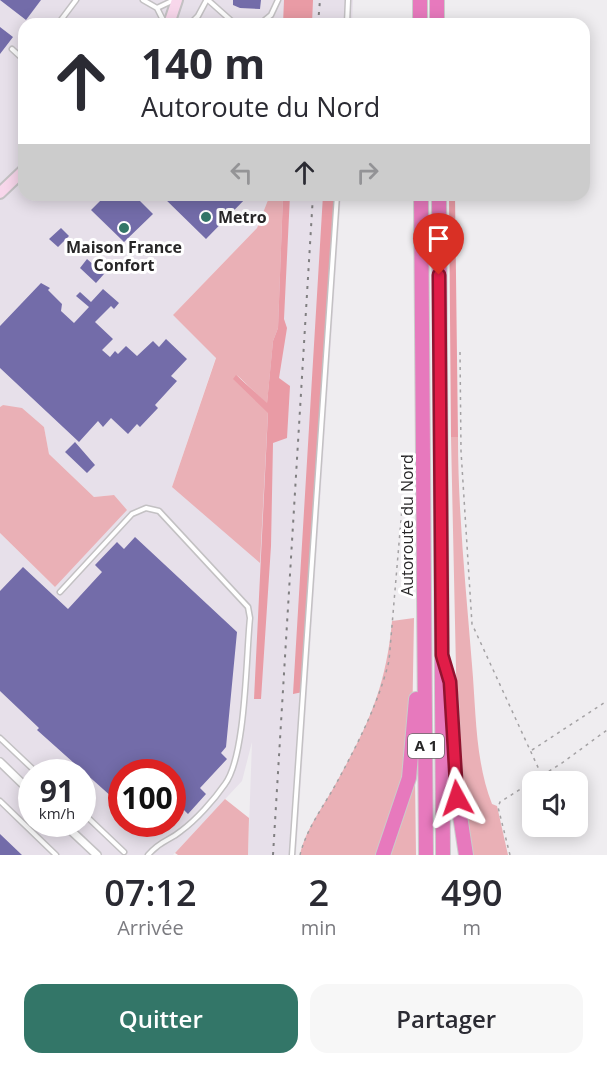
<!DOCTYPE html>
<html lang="fr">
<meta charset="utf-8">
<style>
body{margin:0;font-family:"Open Sans",sans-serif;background:#f7f7f7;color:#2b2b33;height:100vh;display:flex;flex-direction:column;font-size:22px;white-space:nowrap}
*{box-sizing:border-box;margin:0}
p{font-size:20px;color:#7c7c81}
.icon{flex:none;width:33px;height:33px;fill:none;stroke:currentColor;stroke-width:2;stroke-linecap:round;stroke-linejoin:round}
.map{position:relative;height:855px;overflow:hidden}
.sheet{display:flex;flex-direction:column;background:#fff;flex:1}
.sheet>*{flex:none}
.top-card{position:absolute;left:18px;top:18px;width:572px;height:183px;border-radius:18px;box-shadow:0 3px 15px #0003;background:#fff;color:#2b2b33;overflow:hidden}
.tools{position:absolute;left:522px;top:771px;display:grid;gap:12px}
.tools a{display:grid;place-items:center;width:66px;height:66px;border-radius:12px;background:#fff;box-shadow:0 3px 15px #0003;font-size:30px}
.speed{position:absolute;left:18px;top:759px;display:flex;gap:12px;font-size:30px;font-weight:700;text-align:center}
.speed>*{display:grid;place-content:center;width:78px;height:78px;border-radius:50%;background:#fff;box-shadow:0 3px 15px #0003;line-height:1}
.speed small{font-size:15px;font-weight:400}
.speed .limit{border:9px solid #d22;background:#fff;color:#111}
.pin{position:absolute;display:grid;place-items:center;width:51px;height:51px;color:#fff;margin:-62px -26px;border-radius:50% 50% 50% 0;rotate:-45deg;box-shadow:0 0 6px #0007}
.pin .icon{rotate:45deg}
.me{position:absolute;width:66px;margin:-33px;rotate:355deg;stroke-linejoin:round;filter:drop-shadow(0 0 4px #0008)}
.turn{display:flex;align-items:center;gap:21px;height:126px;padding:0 24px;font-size:27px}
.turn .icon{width:78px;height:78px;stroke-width:2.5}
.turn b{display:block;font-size:42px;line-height:51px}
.lanes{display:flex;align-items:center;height:57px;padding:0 24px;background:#0003;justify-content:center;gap:30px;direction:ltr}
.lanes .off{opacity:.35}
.eta{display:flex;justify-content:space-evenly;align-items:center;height:102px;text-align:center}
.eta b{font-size:36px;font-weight:600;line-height:42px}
.action{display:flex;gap:12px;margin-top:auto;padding:12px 24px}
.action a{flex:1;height:69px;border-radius:18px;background:#337668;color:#fff;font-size:24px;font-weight:600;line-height:69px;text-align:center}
.action a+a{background:#f7f7f7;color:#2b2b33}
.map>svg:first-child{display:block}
.built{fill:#e7e0ea;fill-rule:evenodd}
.green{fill:#eab0b6}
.forest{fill:#e99ba5}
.building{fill:#736ca9}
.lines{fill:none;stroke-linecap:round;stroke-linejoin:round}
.lane-casing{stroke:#c3c1c3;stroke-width:7}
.street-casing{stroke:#c3c1c3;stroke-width:10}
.secondary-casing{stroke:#c3c1c3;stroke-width:14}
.highway-casing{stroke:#cbcbcb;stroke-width:16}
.path{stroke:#a4a2a4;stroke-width:1.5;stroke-dasharray:3 4.5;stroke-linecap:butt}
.lane{stroke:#fff;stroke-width:4}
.street{stroke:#fff;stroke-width:7}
.secondary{stroke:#f8d7eb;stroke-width:10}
.highway{stroke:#e779bd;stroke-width:14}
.rail{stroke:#807f81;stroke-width:2;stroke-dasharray:3 6;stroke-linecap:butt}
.route-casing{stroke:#92132f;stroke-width:15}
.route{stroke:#e11d48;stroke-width:10}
.poi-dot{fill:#337668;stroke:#fff;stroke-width:2}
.labels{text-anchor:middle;stroke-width:6;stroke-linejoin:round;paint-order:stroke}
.shield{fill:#fff;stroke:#686868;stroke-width:1.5}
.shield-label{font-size:15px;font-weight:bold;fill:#282728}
.poi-label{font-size:16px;font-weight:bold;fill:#282728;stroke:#fff;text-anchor:start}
.street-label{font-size:16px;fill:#282728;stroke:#fff}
</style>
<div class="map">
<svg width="607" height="855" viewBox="0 0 607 855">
<rect width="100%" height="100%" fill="#efedf0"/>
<path class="built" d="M0,0h353l-1,24h-328v171h246l-13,33 -84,87 43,42 -44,130 96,-75 8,-217h65l-45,660h-48l4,-113 -10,39 -69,74h-173v-322l55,54 59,-92 -20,2 -45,-43 -5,-27 -41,-22 -3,2zM32,772h50v52h-50zM122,772h50v52h-50z"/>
<path class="green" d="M270,195h13l-5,133 -5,13 -6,63 -30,-29 31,37 -8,151 -88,-76 44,-129 -43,-43 84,-87z
M3,405l19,3 22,19 5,27 45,43 20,-2 13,15 -72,77 -55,-54v-126z
M451,437h7c0,76 8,152 14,228 4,45 3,96 20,139l5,2 11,49h-37l-13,-93z
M414,618l-2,113 -5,39 -30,85h-77c5,-25 23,-48 35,-70 32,-58 51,-96 57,-164z
M415,778l1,77h-28z
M225,799l24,19 -1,37h-70l-3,-2z"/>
<path class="forest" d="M284,0h29l-1,24h-29z
M283,195h7l-6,124 3,9 -8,50 11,8 -3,52 -14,5 -2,103 -10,153h-7l14,-286 -35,-34 3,-4 31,28 6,-62 5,-13z
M323,195h13l-33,497 -10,2z
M449,195h6l3,242h-7z"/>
<path class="building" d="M0,0h41l-15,20z
M233,0h28l-1,9 -20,-1 -7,-3z
M0,27l13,10 -13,17z
M106,195h28l19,19 -29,28 -33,-32z
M161,195h88l-43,44z
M61,228l8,8 -11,11 -9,-8z
M87,259l17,15 -8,9 -16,-15z
M41,283l9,5 -2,2 14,14 -1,7 13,12 15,-16 -13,-11 4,-4 11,10 12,-13 16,14 -5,6 -3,-3 -16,16 18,17 -11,11 8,7 5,-6 3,3 8,-8 11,10 16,-15 6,6 7,-8 21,20 -16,17 6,5 -22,24 3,3 -18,19 -3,-3 -9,10 -17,-16 -8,9 -5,-6 -19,21 -79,-74v-42z
M75,442l20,23 -8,8 -22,-21z
M135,537l102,95 -11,115 -5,6 6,6 -27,29 6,6 -18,20 -7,-7 -9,10v-45h-50v34l-85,-76 2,-2 -39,-37v-100l23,-24 45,42 34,-37 -7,-7 22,-23 7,7z
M0,834l22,21h-22z"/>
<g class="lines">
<defs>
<path id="lane" d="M143,0l14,8 8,16
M208,0l27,24
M157,8l17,-8
M58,24l18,-24
M190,24l8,-8 8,-15
M260,24l11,-9 7,-15
M347,24l1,-24
M12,49l12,11
M60,592l72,-78 14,-6 13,3 89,96 2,11c-4,38 -4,138 -25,166 -11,16 -29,36 -44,47 -13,11 -19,8 -33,24
M0,738l36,34
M0,801l56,54
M82,812l42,40
M292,855l45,-660"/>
<path id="street" d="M0,762l32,31
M64,824l33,31"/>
<path id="secondary" d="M169,24l8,-24
M0,193l24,-23"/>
<path id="highway" d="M420,0v24
M437,0v24
M421,195l5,660
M439,195l4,660
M451,699l4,84 11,72
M383,855l26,-77 7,-79"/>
</defs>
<use href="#lane" class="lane-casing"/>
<use href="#street" class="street-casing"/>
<use href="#secondary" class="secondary-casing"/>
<use href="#highway" class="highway-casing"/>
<path class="path" d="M460,352l1,99 11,173 70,152
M532,750l75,-49
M300,855c6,-25 23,-48 36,-71 21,-39 42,-79 53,-123l13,-153
M510,855l-12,-48 2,-5 62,-39 45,-33"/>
<use href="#lane" class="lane"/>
<use href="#street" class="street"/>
<use href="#secondary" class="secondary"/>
<use href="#highway" class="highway"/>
<path class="rail" d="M318,24l2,-24
M273,855l40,-660"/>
</g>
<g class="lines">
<defs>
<path id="route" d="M439,275l3,380 8,27 7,116"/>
</defs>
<use href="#route" class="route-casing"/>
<use href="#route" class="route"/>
</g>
<g class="poi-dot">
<circle cx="206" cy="217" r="6"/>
<circle cx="124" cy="228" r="6"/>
</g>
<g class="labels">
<rect class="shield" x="408" y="734" width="36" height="24" rx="4.5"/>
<g class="shield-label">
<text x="426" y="751">A 1</text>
</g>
<g class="poi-label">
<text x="218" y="223">Metro</text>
<text x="124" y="253" text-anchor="middle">Maison France<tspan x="124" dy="18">Confort</tspan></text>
</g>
<g class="street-label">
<text transform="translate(407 525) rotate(-90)" y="6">Autoroute du Nord</text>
</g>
</g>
</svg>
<div class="tools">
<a><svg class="icon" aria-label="sound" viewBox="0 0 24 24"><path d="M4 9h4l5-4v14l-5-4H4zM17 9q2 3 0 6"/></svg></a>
</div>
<div class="speed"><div>91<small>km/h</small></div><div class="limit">100</div></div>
<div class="pin" style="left:439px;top:275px;background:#d93025"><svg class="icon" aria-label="arrive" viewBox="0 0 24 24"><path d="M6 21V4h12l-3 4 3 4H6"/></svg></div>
<svg class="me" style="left:457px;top:798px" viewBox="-20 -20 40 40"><path d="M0-17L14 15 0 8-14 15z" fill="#e11d48" stroke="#fff" stroke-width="4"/></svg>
<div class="top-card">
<div class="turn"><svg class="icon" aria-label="ahead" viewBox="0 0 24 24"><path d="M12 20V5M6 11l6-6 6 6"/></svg><div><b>140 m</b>Autoroute du Nord</div></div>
<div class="lanes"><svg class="icon off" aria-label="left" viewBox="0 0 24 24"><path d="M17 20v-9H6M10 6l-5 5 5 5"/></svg><svg class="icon" aria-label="ahead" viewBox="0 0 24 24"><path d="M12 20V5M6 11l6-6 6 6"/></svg><svg class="icon off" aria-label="right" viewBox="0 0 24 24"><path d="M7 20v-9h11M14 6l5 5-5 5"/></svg></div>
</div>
</div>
<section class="sheet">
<div class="eta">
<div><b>07:12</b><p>Arrivée</p></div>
<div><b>2</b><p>min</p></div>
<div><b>490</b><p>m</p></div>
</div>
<div class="action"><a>Quitter</a><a>Partager</a></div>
</section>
